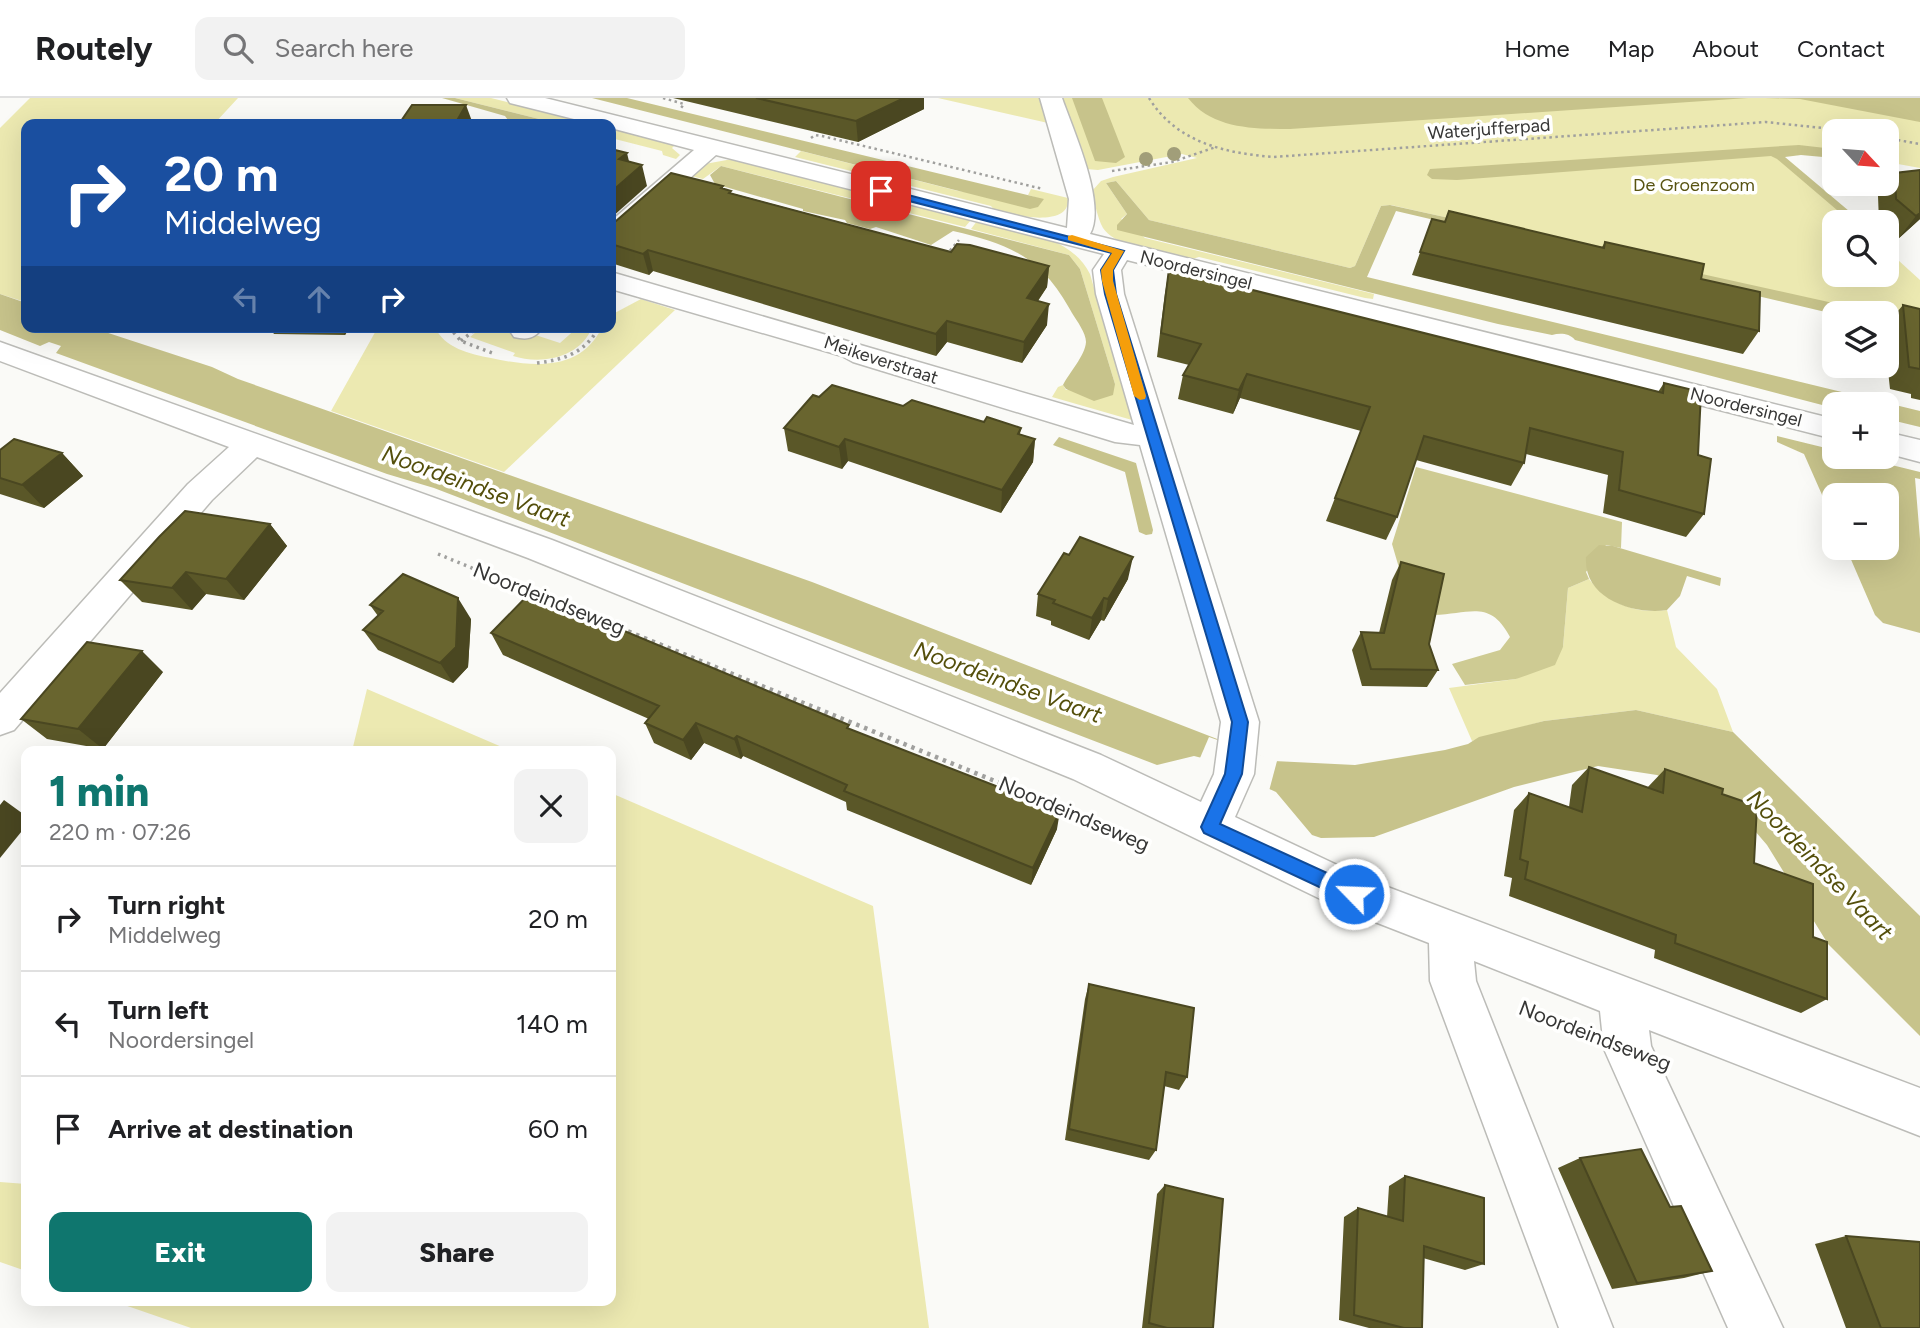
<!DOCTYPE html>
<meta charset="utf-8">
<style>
body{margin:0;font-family:Figtree,sans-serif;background:#f2f2f2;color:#202124;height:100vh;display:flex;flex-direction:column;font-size:26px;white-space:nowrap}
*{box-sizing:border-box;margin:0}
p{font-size:23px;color:#757577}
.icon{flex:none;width:38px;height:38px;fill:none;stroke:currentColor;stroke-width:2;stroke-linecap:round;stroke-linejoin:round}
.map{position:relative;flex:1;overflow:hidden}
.details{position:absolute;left:21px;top:648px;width:595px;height:560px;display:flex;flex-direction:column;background:#fff;border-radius:14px;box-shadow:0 7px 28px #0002}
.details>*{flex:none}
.hud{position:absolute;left:21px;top:21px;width:595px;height:214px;border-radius:14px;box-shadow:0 7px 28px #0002;background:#1a4fa0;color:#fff;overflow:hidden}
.needle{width:46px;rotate:116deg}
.fabs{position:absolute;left:1822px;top:21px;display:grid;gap:14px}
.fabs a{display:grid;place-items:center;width:77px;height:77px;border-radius:14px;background:#fff;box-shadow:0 7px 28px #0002;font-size:35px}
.pin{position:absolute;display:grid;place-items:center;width:60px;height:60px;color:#fff;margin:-30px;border-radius:14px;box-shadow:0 4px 10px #0006}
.me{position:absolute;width:77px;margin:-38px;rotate:294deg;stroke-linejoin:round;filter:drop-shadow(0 0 5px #0008)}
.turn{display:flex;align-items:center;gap:24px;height:147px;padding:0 28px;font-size:32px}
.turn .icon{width:91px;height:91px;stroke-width:2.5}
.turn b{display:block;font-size:49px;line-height:60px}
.lanes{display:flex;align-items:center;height:66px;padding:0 28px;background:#0003;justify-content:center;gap:35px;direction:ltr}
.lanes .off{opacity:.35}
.round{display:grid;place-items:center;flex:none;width:74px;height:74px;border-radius:14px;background:#f2f2f2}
.overview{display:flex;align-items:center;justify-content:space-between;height:119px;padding:0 28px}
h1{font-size:42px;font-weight:800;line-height:52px;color:#0f766e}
.button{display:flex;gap:14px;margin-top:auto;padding:14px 28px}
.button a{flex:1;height:80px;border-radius:14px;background:#0f766e;color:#fff;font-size:28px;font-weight:800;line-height:80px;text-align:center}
.button a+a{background:#f2f2f2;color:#202124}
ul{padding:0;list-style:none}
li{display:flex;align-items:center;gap:21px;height:105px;padding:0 28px;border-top:2px solid #e0e0e0}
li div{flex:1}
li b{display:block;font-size:26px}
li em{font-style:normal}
header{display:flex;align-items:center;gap:42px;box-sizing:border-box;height:98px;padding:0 35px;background:#fff;border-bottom:2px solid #e0e0e0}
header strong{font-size:33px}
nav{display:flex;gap:38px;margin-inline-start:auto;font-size:24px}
.search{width:490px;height:63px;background:#f2f2f2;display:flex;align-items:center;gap:18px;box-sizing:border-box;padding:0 24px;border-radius:14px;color:#757577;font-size:26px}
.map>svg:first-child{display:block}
.green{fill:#ece9b1}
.forest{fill:#cecb93}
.water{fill:#c7c38b}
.pier{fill:#fafaf7}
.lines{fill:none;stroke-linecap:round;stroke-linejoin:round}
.minor-casing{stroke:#bcbcb8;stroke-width:3}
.path-far2{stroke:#a0a09e;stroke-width:2.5;stroke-dasharray:2.5 3.5;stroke-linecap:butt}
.path-far1{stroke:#a0a09e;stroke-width:3.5;stroke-dasharray:2.5 4.5;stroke-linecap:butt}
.path{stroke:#a0a09e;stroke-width:4.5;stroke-dasharray:3.5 5;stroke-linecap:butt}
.minor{fill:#fff;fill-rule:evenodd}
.tree{fill:#a19e79}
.wall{fill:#5a5728}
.shaded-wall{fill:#4a4721}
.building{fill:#69652f;stroke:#4a4721;stroke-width:2}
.route{fill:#1a73e8;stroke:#114b97;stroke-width:2}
.slow{fill:#f59e0b}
.labels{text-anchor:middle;stroke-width:7;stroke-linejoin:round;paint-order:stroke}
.far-street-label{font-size:18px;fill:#363635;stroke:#fffffe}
.far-park-label{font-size:18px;fill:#585312;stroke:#fffffe}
.street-label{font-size:21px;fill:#363635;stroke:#fffffe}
.water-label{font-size:23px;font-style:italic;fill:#544f0b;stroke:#fffffe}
</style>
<header>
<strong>Routely</strong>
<div class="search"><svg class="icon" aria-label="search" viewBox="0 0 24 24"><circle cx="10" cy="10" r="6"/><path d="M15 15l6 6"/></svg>Search here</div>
<nav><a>Home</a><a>Map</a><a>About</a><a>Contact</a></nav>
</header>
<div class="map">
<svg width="1920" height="1230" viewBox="0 0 1920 1230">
<rect width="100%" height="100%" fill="#fafaf7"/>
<path class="green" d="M30,0h208l-24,26h-188v173l-4,4 -22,-7v-166z
M455,0h36l105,26h-37z
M938,0h982v70l-33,-6 -1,-31h-52v22l-57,-2 78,71h-21v53h52l1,-25 33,30v45l-33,-7 -1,-5h-18l-477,-108 -10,1 -26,60 -5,2 -201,-48 -33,-39 -10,2 21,31 -6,5 24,19 229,56 -1,5 -8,-1 -166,-41 -10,3c-23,-6 -73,-12 -86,-32 -6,-11 -8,-25 -11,-37l9,-10 12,-4 84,-19 -15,-4 -84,16 -12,-1 -16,-41z
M611,30l65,16 -4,4 8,7 -4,4 -13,-4 -1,-4 -51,-13z
M801,53l157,40 86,9 -16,-5 3,-6 37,9c3,31 -56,17 -73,13l-4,-5 -196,-49z
M732,61l239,61 -6,7 -244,-61 -18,13 -12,-3 14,-12z
M977,123c40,10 93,13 113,53l42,146 -80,-23 6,-10 5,-2 3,5 49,-6 -35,-115 -11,-14 -98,-26z
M641,201l34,11 -171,162 -173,-61 47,-84h57c9,21 35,27 56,31 41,9 90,14 111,-31h9v-12z
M482,229h29l49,16 18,-16h14c-11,31 -51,38 -79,29l2,-3 -45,-16z
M1589,481c18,24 49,36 78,31l9,37 41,42 16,43 -97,-22 -92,11 -72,20 -23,-53 67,-9 47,-32 5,-59z
M367,591l144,62h-159z
M611,695l262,113 56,422h-738l-81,-28h501z
M0,1084l26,2v87l-26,-9z"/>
<path class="forest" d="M1416,369l206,55 -1,26 -15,-3 -20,27 3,7 -21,9 -5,59 -8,18 -39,14 -51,6 -13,-21 48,-14 10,-13c-20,-38 -40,-23 -76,-22l-32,-37 -10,-34z"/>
<path class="water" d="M442,0h13l104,26h-53l2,-4 -3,-4z
M592,0h35l417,101 -6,8 -8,2z
M1072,0h30l23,59 -9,6 -21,-2z
M1188,0h560l-458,31c-36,0 -78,0 -102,-31z
M1765,0h155v24l-120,-23z
M1799,47l35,4v9l-33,-3 -16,2 77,65h-11l-74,-63 -6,-3 -314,24 -25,-1 -5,-4 3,-6z
M721,68l348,89 11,14 35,115 -2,11 -19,6 -28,-12 -3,-4c6,-12 22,-29 23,-43 0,-9 -9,-21 -14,-29 -30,-55 -59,-68 -119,-82l-22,14 -55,-18 -6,2 -23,-6 -2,-3 -42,-9v-2l-88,-25 -5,-9z
M1116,83l33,39 201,48 5,-2 26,-60 9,-1 488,108 -44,1 -438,-103 -29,66 553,134v16l-33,-8 -1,-15 -60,2 -251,-66c-6,-7 -15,-7 -23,-5l-54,-11 -381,-94v-5l10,-11 -21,-31z
M0,196l26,9v24h64l122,40 26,12 574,203 462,179 81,4 90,-15 23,-6 11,-7 65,-16 92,-11 97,22 187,184v120l-92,-92 -61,-99 -12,-14 -34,-27 -64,-29 -59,-9 -84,21 -140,50 -53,1 -9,-3 -36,-43 -74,-34 -8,-2 -37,9 -723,-277 -47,-14 -331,-121 5,-7 -12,-4 -9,4 -40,-16z
M1777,338l57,14v7h25l61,15v7l-5,-1 5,61v94l-37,-10 -8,-8 -29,-67h40v-53h-52v27l-30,-68 -27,-12z
M1059,339l77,26 17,67 -1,4 -6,1 -7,-3 -14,-60 -72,-27z
M1599,447l14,1 108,32 -1,8 -33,-10 -7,20 -13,14c-33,5 -84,-11 -81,-53z"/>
<path class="pier" d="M1209,639l68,24 -8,30 -69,-33z"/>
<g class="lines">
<defs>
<path id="minor" d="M507,0h38l522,130 2,-29 -29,-101h22c11,32 45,106 28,136l744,185v20l-707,-179 -6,10 3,24 135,428 -5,52 -19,43 134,63 551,208v48l-271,-106 2,16 132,282h-55l-124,-279 -4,-38 -126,-50 2,20 137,347h-54l-129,-347 -1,-38 -90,-35 -266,-129 -545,-221 -271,-101 -45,43 -198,230 -14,5v-42l188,-209 41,-37 -229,-86v-19l552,198 549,215 100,47 13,-28 7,-52 -81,-277 -25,-3 -262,-80 -11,-6 -231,-67v-17l523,153 -38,-131 -3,-24 11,-16 -388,-99 -96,85 -9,2v-21l83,-71 -83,-22v-4h-17l-84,-21z
M512,229h31c-8,12 -16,13 -29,10l-4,-6z
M1886,334l34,8v22l-34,-9z"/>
</defs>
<use href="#minor" class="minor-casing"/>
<path class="path-far2" d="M663,0l21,6 -3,4
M1149,0c27,44 75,55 124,59l493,-35 85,9
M811,40l4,-3 7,1 221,53
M1886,40l34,6
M1112,73l60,-9 44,-15
M946,157l13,-15"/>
<path class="path-far1" d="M449,229l12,14 34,13
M461,243l17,-14
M537,265c27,-3 49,-11 62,-36
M438,456l68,28"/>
<path class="path" d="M502,482l618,252"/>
<use href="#minor" class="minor"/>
</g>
<g class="tree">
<circle cx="1174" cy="56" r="7"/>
<circle cx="1146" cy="61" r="7"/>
</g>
<path class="wall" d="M673,0h251v11l-66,33z
M1895,75l25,46 -22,20 -12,-10v-7h-7l-1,-26z
M723,88v3l8,2v2l220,59 98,14 -2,21 -9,14 9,24 -25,38 -75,-21 -11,14 -283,-85 -4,4 -38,-12v-41z
M1432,121l12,3 158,25 3,-5 96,37 58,52 -16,23 -331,-79z
M1169,171l489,123 6,-9 34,72 6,59 -18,23 -83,-24 5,-38 -82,-21 -2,9 -13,23 -95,-26 -19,57 -11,23 -60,-19 35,-90 -121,-33 -7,16 -55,-15 5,-24 6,-10 -32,-8 8,-64z
M1903,207l17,4v91l-9,-2v-4l-21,-5 -4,-37v-27z
M269,229h81l-5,8 -71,-1z
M819,299l202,31 -1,6 15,5 -2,23 -32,51 -153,-52 -6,8 -54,-18 -4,-23z
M0,352l62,3 21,23 -39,32 -44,-14z
M270,426l17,22 -43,54 -38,-6 -14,16 -50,-8 -22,-22z
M1401,464l37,108 -11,17 -65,-1 -10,-36 9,-18 18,1 13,-53z
M1128,481l-24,42 -3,-1 -12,20 -38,-15v-4l-15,-5 2,-22z
M370,507l101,14 -3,48 -15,16 -75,-33 -15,-20 15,-14z
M491,535l359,96 207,100 -26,56 -184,-75 -1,-8 -103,-46 -2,3 -37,-16 -13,17 -37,-17 -9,-20 4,-4 -146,-64z
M163,574l-60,77 -56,-10 -26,-20z
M1589,669l58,21 18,-19 57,25 32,69 59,74 14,62 -26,14 -147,-55 1,-8 -146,-54 3,-18 -8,-2 10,-66 15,-17 40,14 3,-22z
M1089,886l98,93 -8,13 -15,-4 -8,64 -7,10 -84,-20 20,-141z
M1580,1060l132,113 -28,7 -72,11 -54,-121z
M1405,1078l79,88 -19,6 -42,-12 -1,70h-53l-30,-8 5,-103 14,-9 29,9 2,-31z
M1165,1087l48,143h-71l15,-134z
M1846,1138l74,92h-74l-31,-84z"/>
<path class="shaded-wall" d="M904,0h20v11l-66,33 -2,-21z
M466,7l7,19h-18z
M627,55l5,21 -13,-15z
M642,67l5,21 -36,32v-26z
M1920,115v6l-22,20 18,-23z
M648,152l5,21 -4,4 -6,-21z
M1049,168l-2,21 -22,32 2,-21z
M1049,206l-2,21 -25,38 2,-21z
M947,223v21l-11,14v-22z
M341,229h9l-5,8z
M1247,276l-7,24 -7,16 6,-24z
M845,341l3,22 -6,8 -3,-22z
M1035,341l-2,23 -32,51 1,-23z
M62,355l21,23 -39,32 -22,-23z
M270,426l17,22 -43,54 -18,-21z
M1133,459l-5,22 -24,42 4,-22z
M186,474l20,22 -14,16 -20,-22z
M458,500l13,21 -3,48 -15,16 -13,-20z
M1104,500l-3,22 -12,20 3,-22z
M142,553l21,21 -60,77 -25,-20z
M696,625l8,20 -13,17 -8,-20z
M737,638l6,20 -2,3 -7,-20z
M4,702l22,16v10l-26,32v-53z
M1060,713l-3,18 -26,56 2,-17z"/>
<path class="building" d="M756,0h148l-48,23z
M412,7h54l-11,19h-56z
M611,51l16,4 -8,6 23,6 -31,27z
M1920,72v43l-4,3 -20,-17 -1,-26z
M671,75l52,13 -2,2 10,3 -2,2 222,59 6,-8 13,1 79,21 -22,32 22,6 -25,38 -77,-21 -11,13 -288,-84 -5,4 -32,-10v-22l5,-1z
M1449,113l155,37 1,-6 99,22 -3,15 59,13 -1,39 -339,-79 12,-33 13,3z
M1169,171l494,124 1,-10 37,9 -3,63 13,4 -7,55 -85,-24 4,-38 -93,-24 -6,35 -100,-27 -27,81 -62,-19 35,-91 -123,-33 -8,16 -56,-15 18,-31 -40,-11z
M1903,207l17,4v60l-11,-2z
M832,287l71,21 9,-6 72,22 3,-5 34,11 -3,6 17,5 -33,51 -157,-51 -6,8 -55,-19 29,-33 6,2z
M14,341l48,14 -40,32 -22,-7v-28z
M185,413l85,13 -44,55 -40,-7 -14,16 -52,-8 39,-43z
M1080,439l53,20 -25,42 -4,-1 -12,20 -39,-15 2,-3 -17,-6 26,-41 5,2z
M1401,464l43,12 -15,70 9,26 -67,-1 -10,-37 23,1z
M403,476l55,24 -2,49 -16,16 -77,-33 20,-19 -13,-6z
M531,494l318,133 -2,3 213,83 -27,57 -189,-77 3,-6 -110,-49 -3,3 -38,-16 -13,17 -38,-17 14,-17 -168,-73z
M87,544l55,9 -64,78 -57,-10z
M1589,669l74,26 2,-24 58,20 -1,5 35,12 -3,57 59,21v53l14,5v57l-152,-56 1,-8 -151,-56 3,-17 -8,-3 9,-66 53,19z
M1089,886l105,24 -7,69 -21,-5 -10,78 -87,-21z
M1641,1051l29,58 11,-1 31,65 -75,12 -57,-125z
M1405,1078l79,22v66l-60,-18 -2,82h-18l-50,-13 4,-107 45,13z
M1165,1087l58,14 -10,129h-46l-18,-5z
M1846,1138l74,6v86h-39z"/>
<path class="route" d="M881,90l243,63 -11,19 3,24 132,428 -6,52 -22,50 140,64 3,6 -3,6 -6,2 -7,-2 -143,-67 -3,-6 24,-53 7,-52 -127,-428 -4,-24 11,-17 -234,-60 -2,-2z"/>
<path class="slow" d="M1072,137l52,16 -11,19v11l33,115 -1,3 -5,1 -6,-4 -32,-115 -1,-11 11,-17 -44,-13v-4z"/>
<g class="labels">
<g class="far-street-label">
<text transform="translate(1489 31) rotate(-4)" y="6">Waterjufferpad</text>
<text transform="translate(1196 172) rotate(14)" y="6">Noordersingel</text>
<text transform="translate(881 262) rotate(18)" y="6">Meikeverstraat</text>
<text transform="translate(1746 309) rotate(14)" y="6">Noordersingel</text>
</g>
<g class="far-park-label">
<text x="1694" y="93">De Groenzoom</text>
</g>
<g class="street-label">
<text transform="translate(549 501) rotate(22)" y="7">Noordeindseweg</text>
<text transform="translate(1074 716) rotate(23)" y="7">Noordeindseweg</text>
<text transform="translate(1595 938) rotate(21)" y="7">Noordeindseweg</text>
</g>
<g class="water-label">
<text transform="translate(476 388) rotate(20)" y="8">Noordeindse Vaart</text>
<text transform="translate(1008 584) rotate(20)" y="8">Noordeindse Vaart</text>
<text transform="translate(1820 767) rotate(46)" y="8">Noordeindse Vaart</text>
</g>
</g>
</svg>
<div class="fabs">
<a><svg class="needle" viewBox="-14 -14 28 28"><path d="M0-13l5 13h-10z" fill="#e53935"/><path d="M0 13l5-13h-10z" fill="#757577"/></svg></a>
<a><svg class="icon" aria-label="search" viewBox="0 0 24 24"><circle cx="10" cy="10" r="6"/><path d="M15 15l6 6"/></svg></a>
<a><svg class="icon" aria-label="layers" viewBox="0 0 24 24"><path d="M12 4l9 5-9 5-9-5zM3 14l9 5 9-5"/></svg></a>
<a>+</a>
<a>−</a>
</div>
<div class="pin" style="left:881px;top:93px;background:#d93025"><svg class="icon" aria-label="arrive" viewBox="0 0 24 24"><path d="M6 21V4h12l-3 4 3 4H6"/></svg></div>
<svg class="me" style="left:1354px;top:796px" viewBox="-20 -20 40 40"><circle r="17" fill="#1a73e8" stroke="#fff" stroke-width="3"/><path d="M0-11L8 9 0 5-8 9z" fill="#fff"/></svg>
<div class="hud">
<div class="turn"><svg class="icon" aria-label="right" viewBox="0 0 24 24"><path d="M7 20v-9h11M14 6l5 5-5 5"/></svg><div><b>20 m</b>Middelweg</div></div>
<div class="lanes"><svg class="icon off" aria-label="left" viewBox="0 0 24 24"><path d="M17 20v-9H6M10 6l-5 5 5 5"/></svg><svg class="icon off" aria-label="ahead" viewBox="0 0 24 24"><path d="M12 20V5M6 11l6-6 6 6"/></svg><svg class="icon" aria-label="right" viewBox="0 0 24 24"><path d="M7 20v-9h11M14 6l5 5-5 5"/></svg></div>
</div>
<section class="details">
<div class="overview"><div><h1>1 min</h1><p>220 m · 07:26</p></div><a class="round"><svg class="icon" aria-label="close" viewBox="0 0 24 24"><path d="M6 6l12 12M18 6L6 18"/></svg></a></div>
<ul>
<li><svg class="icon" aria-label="right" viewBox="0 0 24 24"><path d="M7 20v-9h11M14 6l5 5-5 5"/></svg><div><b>Turn right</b><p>Middelweg</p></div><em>20 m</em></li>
<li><svg class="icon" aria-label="left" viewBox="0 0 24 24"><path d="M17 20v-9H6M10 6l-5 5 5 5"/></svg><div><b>Turn left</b><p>Noordersingel</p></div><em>140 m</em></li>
<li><svg class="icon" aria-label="arrive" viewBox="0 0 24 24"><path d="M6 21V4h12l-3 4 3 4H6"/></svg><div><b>Arrive at destination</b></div><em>60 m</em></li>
</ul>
<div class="button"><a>Exit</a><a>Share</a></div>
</section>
</div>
